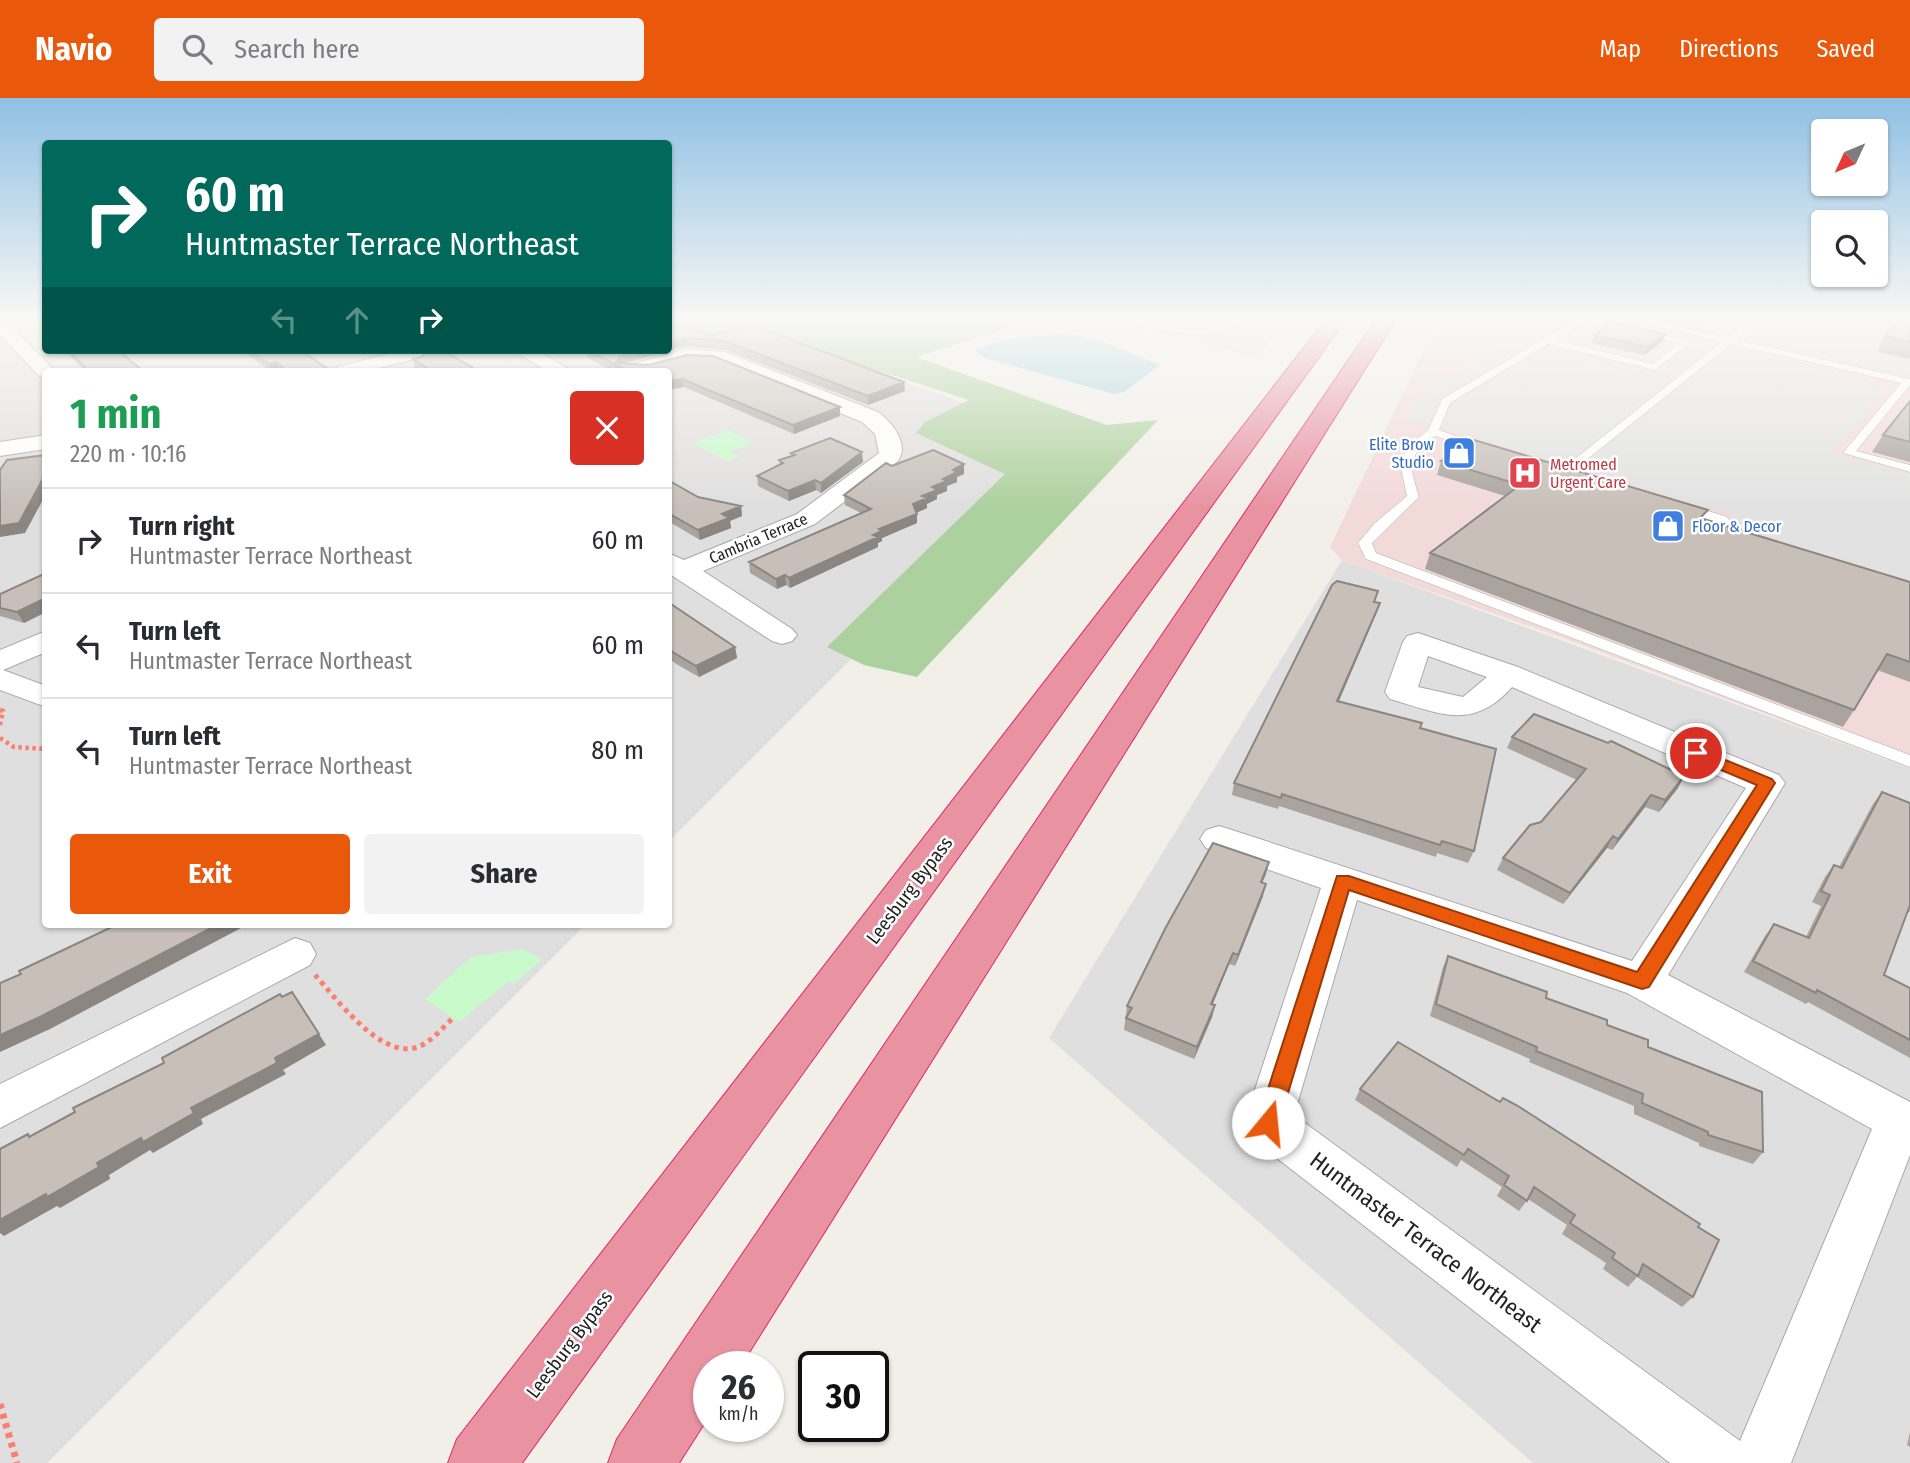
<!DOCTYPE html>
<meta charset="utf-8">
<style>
body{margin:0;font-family:"Fira Sans Condensed",sans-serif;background:#f2f2f3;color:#2b2b33;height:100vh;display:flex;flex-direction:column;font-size:26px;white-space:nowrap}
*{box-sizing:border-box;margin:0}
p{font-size:23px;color:#7c7c81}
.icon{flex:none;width:38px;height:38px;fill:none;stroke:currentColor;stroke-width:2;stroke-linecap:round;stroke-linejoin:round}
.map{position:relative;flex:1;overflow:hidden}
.sheet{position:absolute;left:42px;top:270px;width:630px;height:560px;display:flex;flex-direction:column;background:#fff;border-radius:7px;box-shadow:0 2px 5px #0004}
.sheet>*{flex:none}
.guide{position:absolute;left:42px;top:42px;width:630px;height:214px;border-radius:7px;box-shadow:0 2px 5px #0004;background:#00695c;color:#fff;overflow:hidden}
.needle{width:46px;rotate:226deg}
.fabs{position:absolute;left:1811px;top:21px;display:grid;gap:14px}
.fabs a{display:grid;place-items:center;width:77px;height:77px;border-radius:7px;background:#fff;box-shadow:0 2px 5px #0004;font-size:35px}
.speed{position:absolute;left:693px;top:1253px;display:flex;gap:14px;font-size:35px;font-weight:700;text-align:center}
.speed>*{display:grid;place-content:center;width:91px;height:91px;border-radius:50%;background:#fff;box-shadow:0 2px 5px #0004;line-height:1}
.speed small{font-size:18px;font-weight:400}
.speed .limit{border:4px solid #111;border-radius:10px;background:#fff;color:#111}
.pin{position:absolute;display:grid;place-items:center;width:60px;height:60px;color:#fff;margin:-30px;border:4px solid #fff;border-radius:50%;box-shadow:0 2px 7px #0007}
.me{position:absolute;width:77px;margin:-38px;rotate:17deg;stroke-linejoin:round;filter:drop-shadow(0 0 5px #0008)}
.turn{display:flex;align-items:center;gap:24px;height:147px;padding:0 28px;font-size:32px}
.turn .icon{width:91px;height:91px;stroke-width:2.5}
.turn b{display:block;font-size:49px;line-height:60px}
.lanes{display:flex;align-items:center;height:66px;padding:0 28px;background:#0003;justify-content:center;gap:35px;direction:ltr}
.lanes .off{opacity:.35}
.round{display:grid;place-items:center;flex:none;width:74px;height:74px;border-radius:7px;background:#f2f2f3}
.head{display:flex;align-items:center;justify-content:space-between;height:119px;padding:0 28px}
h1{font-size:42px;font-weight:700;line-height:52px;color:#1e9e55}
.primary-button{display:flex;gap:14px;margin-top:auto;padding:14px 28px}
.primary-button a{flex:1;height:80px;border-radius:7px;background:#ea580c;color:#fff;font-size:28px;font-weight:700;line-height:80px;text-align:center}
.primary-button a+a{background:#f2f2f3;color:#2b2b33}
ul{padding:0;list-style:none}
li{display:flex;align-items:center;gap:21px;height:105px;padding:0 28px;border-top:2px solid #e1e1e2}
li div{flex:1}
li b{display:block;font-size:26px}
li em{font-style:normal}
header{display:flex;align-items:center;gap:42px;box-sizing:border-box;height:98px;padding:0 35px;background:#ea580c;color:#fff}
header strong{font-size:33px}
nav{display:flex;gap:38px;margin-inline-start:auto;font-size:24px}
.search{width:490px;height:63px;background:#f2f2f3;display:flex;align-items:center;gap:18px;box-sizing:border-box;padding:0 24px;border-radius:7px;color:#7c7c81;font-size:26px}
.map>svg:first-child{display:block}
.residential{fill:#e0dfdf}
.commercial{fill:#f2dad9}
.forest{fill:#add19e}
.park{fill:#c8facc}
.parking{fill:#e2e2e2}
.water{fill:#aad3df}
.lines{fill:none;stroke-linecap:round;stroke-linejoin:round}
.lane-casing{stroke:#a9a9a9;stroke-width:1}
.street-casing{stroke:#a9a9a9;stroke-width:2}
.highway-casing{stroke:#dc2a67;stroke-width:2}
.path-far2{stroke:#fa8072;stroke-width:4.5;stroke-dasharray:3.5 3.5;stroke-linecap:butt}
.path-far1{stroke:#fa8072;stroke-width:5;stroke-dasharray:4.5 4.5;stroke-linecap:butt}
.path{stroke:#fa8072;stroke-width:7;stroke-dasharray:5 5;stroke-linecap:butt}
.lane{fill:#fff;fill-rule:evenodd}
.street{fill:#fff;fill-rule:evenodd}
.highway{fill:#e892a2;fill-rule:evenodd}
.wall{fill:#aba49e}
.shaded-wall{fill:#8b8681}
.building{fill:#c7bfb8;stroke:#8b8681;stroke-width:2}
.route{fill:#ea580c;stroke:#983908;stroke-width:2}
.labels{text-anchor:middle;stroke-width:5;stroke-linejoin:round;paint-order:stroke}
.far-shop-label{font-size:16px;fill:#366cbe;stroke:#fff;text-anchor:end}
.far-health-label{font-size:16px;fill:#be3a42;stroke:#fff;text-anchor:start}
.far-street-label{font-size:16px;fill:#222;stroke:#fff}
.street-label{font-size:19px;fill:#222;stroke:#fff}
.near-street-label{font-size:23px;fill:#222;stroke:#fff}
</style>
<header>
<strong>Navio</strong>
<div class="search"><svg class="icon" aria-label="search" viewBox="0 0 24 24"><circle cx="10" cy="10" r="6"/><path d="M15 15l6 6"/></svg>Search here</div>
<nav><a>Map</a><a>Directions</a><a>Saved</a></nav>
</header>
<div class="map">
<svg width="1910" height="1365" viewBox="0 0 1910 1365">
<rect width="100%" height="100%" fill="#f2efe9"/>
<path class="residential" d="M0,220h45l1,32h622l1,-32h48l354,121 -402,402 -1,-470h-622v553h540l-539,539h-47z
M1342,462l568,208v695h-377l-484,-425z"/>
<path class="commercial" d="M1091,220h199l-34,39z
M1447,220h463v450l-347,-130 -221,-78 -12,-13 98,-206z"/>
<path class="forest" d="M669,220h325l13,11 -91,28 191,68 51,-5 -241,257 -53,-12 -37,-18 178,-173 -89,-41 9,-11 44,-22 -222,-72 -39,9z"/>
<path class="park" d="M728,332l24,13 -22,9 9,5 -11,4 -36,-18z
M522,851l21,10 -29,25 -5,-3 -50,41 -34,-23 46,-42z"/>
<path class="parking" d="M1111,220h17l54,11 28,-4 7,-7h44l-23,20 -25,3 -106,-20z
M1613,220l87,18 -5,5 12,3 -36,29 -15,-3 -5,3 -95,-24 15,-9 79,18 18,-18 -64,-15z
M1778,220h121l-32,33 43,9v14l-141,-31 1,-4 -14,-4z
M1510,245l170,43 54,-41 81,18 16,11 58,13 -59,66 80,21v106l-159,-48 -20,-18 -286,-85 -38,-8 10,-27 13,1 -5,-4z"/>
<path class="water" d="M1068,235l31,7 61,25 -36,27 -10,2 -129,-36 -12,-8 32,-11z"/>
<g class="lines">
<defs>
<path id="lane" d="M1126,220c26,0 50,13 76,12 16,-1 27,-13 41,-12 -25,24 -60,17 -91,9 -9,-3 -20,-5 -26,-9z
M1574,220h15l47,12 -5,3 -47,-11 -29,18 98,24 26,-21 -17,-4v-4l29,7 -36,28 -107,-26 -98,59 -11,27 57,20 -6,3 -55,-17c-29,23 -26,27 -16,61l-47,46 4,10 534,202v12l-544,-208 -8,-16 17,-20 32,-27 -8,-36 10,-14 19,-16 14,-31 133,-79z
M1626,220h15l87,20 12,-10 -36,-10 41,6 8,-6h9l-25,22 173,39v6l-54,66 54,14v7l-67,-19 58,-70 -170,-39 -162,130h-8v-4l161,-128z
M1822,220h15l30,8 -4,3z
M1684,406l41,12 29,24 -6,4 -12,-3 -19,-19 -37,-11v-6z"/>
<path id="street" d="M5,227l6,1 44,45h-9v7l-7,-2 -39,-41v-9z
M687,251l38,3 153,60c14,10 32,32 20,49l-83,63 -112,47 89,58 5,6 -5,6 -10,3 -10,-3 -104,-68v-20l16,7 113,-46 82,-61 -4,-19 -13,-12 -147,-60 -27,-1 -37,10h-32l3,-4z
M404,252h32l-2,4 -67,17h-33l3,-4z
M513,252h23l36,21h-25z
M46,337v14l-46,7v-14z
M46,533v21l-43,18 43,16v21l-46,-17v-40z
M1418,535l100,34 261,108 6,8 -117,192 242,127v53l-119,308h-121l-419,-325 -7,-15 77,-235 -115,-40 -6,-9 6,-9 13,-4 13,4 400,131 114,-173 -234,-101c-40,45 -73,26 -122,12l-5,-7 18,-50 4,-6zM1428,558l59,21 -24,20 -45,-10zM1357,802l270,93 245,136 -132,312 -446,-326z
M295,840l15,5 6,11 -6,11 -310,163v-44z"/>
<path id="highway" d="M1327,220h20l-825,1145h-74l9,-24z
M1377,220h20l-657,1049h-31v49l-30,47h-71l9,-24z"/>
</defs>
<use href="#lane" class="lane-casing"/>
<use href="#street" class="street-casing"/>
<use href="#highway" class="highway-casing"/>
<path class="path-far2" d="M0,612l3,1 -3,14
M0,640l14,9 32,2"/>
<path class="path-far1" d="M315,877c21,23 63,81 99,73 15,-3 28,-20 39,-30"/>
<path class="path" d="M0,1306l17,59"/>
<use href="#lane" class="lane"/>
<use href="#street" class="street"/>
<use href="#highway" class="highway"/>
</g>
<path class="wall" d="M36,220h10v14l-6,-6z
M1643,220h60l-11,9z
M1910,220v41l-33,-7 8,-16z
M668,229l43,9 194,55 -37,14 -142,-55 -39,-4 -62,17 215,53 -46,18 -110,-47 -56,-16h-15l-25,-13 -2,-8z
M1666,236l-4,8 -18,13 -53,-12 4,-8z
M64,252h54l25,21h-58z
M240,252h60l31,21h-60z
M413,261l65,12h-57l-6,-3z
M1910,303v61l-38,-10 11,-17z
M791,355l72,9 -42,31 -5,-3 -27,11 -31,-15 -1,-10 23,-12 -1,-4 13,-4z
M1441,363l262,58 207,63v100l-33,-12 -23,40 -11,17 -418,-158 5,-16 75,-57 -68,-21z
M964,366v10l-7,3v5l-10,4v5l-10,4v4l-10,5v4l-11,5 1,10 -35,15v3l-4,2v4l-88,41 -4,-3 -9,4 -27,-16 -1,-11 112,-49 -16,-8 -1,-10 48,-29z
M668,382l30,17 43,9 1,10 -12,5 1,7 -31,12 -32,-19z
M46,475v39l-22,11 -24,-7v-22z
M668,504l67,45 2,11 -38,19 -21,-12 -10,-7z
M1375,504l1,12 -37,87 81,27 54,123 -6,12 -31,-10 -1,4 -157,-51 -1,3 -46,-14 2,-12z
M1512,639l166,51 -19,24 -14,-5 -33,43 -5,-2 -44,56 -66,-34 6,-12 38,-36 36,-42 -70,-32z
M1882,694l28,11v108l-3,3 -23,61 26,13v70l-102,-56 -2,2 -62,-32 21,-36 9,-12 32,13 15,-31 -9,-4 13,-25 9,-12 5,2 34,-63z
M1266,776l-4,9 1,13 -28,70 -6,-2 -16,40 2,1 -3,12 -18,42 -70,-29 3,-24z
M1448,858l159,69 41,22 115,105 -10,12 -54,-18v-3l-65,-29v-8l-105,-44 1,-3 -100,-43 13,-49z
M1360,991l338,138 -5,70 -11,10 -45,-30 -9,10 -25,-18 3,-6 -44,-29 5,-9 -39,-26 -9,12 -22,-15 5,-9 -41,-27 -4,7 -102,-67z
M1910,1334v15l-3,-2z"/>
<path class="shaded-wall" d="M1698,220h5l-11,9 2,-6z
M1666,236l-4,8 -18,13 4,-8z
M686,240l1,8 -66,18 -6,-1 5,-7 22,-6h26v-7z
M276,264l3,8 -7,1 -3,-7z
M682,281l2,8 -16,3v-9z
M904,284l1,9 -37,14v-9z
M840,309v9l-46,18 -1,-9z
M862,354l1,10 -42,31v-10z
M964,366v10l-7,3v5l-10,4v5l-10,4v4l-10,5v4l-14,6v-10l40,-34z
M46,375v21l-21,39 -25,4v-11z
M815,382l1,10 -27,11 -1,-10z
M741,408l1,10 -12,5 1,7 -31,12 -2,-10 24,-16z
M917,416v9l-35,15v3l-4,2v4l-88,41 -1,-10 84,-43 6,-6z
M785,477l1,10 -9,4 -1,-10z
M46,500v14l-22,11 -7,-11z
M1380,505l-4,11 -42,98 3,-11z
M735,549l2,11 -38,19 -3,-11z
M1684,678l-6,12 -19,24 6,-12z
M1651,697l-6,12 -33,43 6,-11z
M1613,738l-6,12 -44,56 7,-11z
M1269,764l-3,12 -9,20 4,-12z
M1266,786l-3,12 -28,70 3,-11z
M219,826h22l2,3 -193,102 -50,23v-17z
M1233,855l-4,11 -21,51 3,-11z
M292,894l34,53 -43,25 3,4 -85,45 2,5 -50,29 -3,-3 -41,25 1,4 -50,29 -3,-2 -53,30 -4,-3v-13l275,-162z
M1215,907l-3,12 -18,42 3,-12z"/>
<path class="building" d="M36,220h10v10z
M1678,220h20l-4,3z
M1900,220h10v24l-25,-6z
M1612,224l54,12 -18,13 -53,-12z
M680,225l31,13 35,-10h9l149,56 -36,14 -143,-55 -39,-3 -18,5v-16z
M68,252h50l25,21h-54z
M249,252h51l31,21h-44l-11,-9 -7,2z
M426,252h13l5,1 34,20h-46l-19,-12 9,-2z
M587,252h55l-22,6 -5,7 34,2 38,-10 26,1 127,51 -47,18 -111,-46 -14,2v-10h-40z
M1910,303v41l-27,-7z
M830,340l32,14 -41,31 -6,-3 -27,11 -31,-15 26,-13 -4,-3 16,-5 -4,-2z
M1474,342l234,70 -8,8 210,64v80l-23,-8 -33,56 -424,-157 90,-68 -79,-24z
M933,352l31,14 -11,6 4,2 -14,7 4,2 -15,6 5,3 -15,6 5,2 -14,6 4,10 -38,15 3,2 -9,4 5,2 -89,41 -4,-3 -9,4 -27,-17 122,-53 -27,-14 42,-32 6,3z
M46,357v18l-27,50 -19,3v-56l7,-10z
M668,382l30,17 43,9 -19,8 7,4 -31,12 -30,-17z
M46,475v25l-29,14 -17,-4v-14z
M1337,483l41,10 -4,11 6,1 -43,98 85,22 -2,5 76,21 -22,102 -32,-10 -2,4 -158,-51 -1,4 -47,-15 98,-198z
M668,504l67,45 -39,19 -20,-12 -8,-5z
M1534,616l74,29 3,-2 73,35 -19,24 -14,-5 -33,44 -5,-3 -43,57 -67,-35 27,-33 11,-3 45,-53 -74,-32z
M1882,694l28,11v102l-26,70 26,13v52l-93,-50 -1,3 -63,-32 21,-37 35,14 21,-43 -9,-4 13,-26 8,3z
M1213,745l56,19 -8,20 5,2 -28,71 -5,-2 -22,51 4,1 -18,42 -71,-29 6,-10 -5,-2 39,-79z
M118,826h101l-179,93 -40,18v-52l21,-9 -2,-3z
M1448,858l99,36 -1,6 61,22v5l41,15v7l114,45 1,60 -55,-17v-3l-66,-29 1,-9 -107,-43 1,-4 -101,-43z
M292,894l27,42 -44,24 2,5 -86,45 3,5 -51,29 -2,-4 -44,25 2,4 -52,30 -1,-3 -46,26v-71l28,-15 1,3 46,-25 -2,-4 91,-45 -2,-5 118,-64 2,3z
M1398,944l102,60 3,-4 15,8 182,118 -2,3 21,13 -26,57 -50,-33 -5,12 -26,-18 3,-5 -45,-30 5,-8 -41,-28 -7,14 -23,-16 5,-9 -41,-27 -4,6 -104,-66z"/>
<linearGradient id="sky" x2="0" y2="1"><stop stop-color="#8fc0e4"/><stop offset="0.54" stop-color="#f9f8f5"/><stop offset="1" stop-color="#f9f8f5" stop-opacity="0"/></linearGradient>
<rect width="1910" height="411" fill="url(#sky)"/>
<path class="route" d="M1696,650l76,31 3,4 -126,204 -7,2 -293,-99 -70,233 -3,7 -8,3 -7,-3 -4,-7 80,-247h12l288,96 120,-187 -67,-28 -2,-4z"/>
<defs>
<symbol id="shop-square" viewBox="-11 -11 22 22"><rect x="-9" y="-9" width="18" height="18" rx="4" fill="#3f7fe0" stroke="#fff"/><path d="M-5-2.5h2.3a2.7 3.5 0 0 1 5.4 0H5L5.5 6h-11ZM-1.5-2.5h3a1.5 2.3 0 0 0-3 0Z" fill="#fff"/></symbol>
<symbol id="hospital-square" viewBox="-11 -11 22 22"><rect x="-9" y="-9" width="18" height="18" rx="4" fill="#e0444e" stroke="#fff"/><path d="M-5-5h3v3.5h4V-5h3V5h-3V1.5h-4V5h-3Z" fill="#fff"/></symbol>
</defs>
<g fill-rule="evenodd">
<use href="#shop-square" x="1440" y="336" width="38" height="38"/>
<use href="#hospital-square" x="1506" y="356" width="38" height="38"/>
<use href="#shop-square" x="1649" y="409" width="38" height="38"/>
</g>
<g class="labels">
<g class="far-shop-label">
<text x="1434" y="352">Elite Brow<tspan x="1434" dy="18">Studio</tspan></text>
<text x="1692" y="434" text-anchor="start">Floor &amp; Decor</text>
</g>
<g class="far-health-label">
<text x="1550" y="372">Metromed<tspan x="1550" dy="18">Urgent Care</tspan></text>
</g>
<g class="far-street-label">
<text transform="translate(758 440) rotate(-23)" y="6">Cambria Terrace</text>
</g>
<g class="street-label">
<text transform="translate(909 792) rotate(-53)" y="7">Leesburg Bypass</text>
<text transform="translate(569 1246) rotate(-53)" y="7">Leesburg Bypass</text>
</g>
<g class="near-street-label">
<text transform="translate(1426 1144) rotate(37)" y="8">Huntmaster Terrace Northeast</text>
</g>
</g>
</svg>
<div class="fabs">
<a><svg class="needle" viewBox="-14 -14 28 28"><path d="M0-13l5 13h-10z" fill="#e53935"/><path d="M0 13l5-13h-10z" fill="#7c7c81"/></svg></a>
<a><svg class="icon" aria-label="search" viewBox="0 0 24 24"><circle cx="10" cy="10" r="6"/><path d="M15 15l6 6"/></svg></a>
</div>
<div class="speed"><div>26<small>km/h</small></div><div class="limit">30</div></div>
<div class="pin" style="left:1696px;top:655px;background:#d93025"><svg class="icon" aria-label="arrive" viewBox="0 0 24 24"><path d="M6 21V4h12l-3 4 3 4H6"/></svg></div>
<svg class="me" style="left:1268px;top:1025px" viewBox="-20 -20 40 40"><circle r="19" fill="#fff"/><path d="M0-13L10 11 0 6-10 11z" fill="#ea580c"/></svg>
<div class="guide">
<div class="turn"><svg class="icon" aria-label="right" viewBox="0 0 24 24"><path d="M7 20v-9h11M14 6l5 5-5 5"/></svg><div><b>60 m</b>Huntmaster Terrace Northeast</div></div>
<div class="lanes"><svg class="icon off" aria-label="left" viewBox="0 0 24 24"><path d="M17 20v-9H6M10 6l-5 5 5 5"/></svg><svg class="icon off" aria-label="ahead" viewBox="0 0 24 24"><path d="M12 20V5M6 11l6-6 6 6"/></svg><svg class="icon" aria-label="right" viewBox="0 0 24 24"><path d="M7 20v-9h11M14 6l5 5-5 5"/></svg></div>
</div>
<section class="sheet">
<div class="head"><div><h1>1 min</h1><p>220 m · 10:16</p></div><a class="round" style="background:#d93025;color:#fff"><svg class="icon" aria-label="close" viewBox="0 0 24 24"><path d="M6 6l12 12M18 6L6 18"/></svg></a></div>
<ul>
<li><svg class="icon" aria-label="right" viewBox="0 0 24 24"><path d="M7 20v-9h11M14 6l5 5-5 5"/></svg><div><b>Turn right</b><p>Huntmaster Terrace Northeast</p></div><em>60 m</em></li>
<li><svg class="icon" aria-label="left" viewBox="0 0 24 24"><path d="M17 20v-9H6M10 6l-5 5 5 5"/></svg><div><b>Turn left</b><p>Huntmaster Terrace Northeast</p></div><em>60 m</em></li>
<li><svg class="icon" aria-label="left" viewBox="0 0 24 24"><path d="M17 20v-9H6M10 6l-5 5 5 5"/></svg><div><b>Turn left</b><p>Huntmaster Terrace Northeast</p></div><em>80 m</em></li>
</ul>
<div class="primary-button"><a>Exit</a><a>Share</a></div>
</section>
</div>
